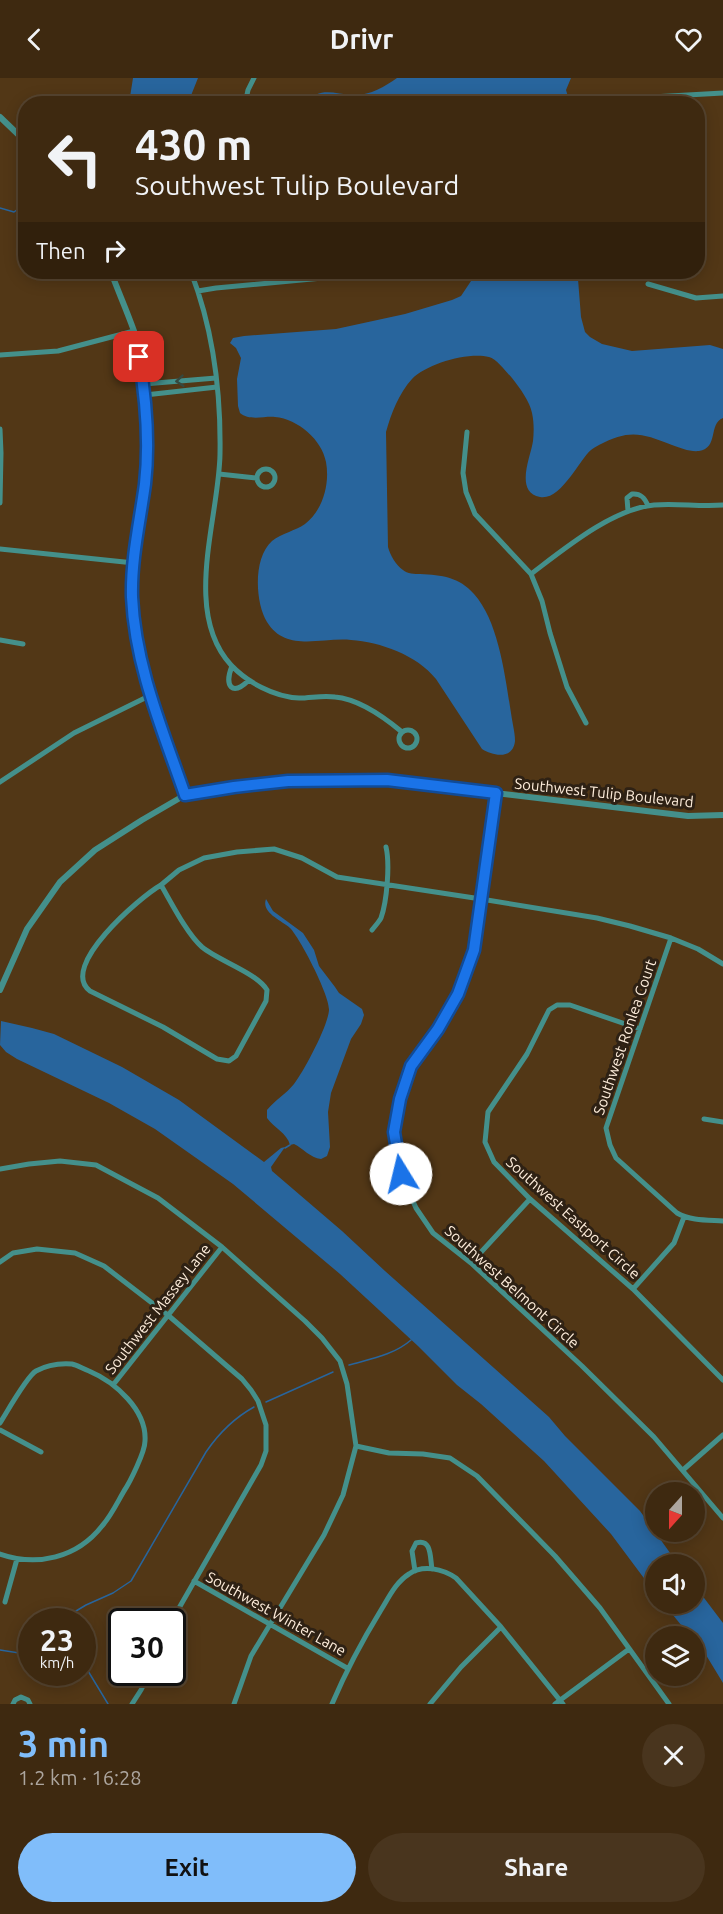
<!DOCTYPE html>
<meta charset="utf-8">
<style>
body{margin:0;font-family:Ubuntu,sans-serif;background:#49351e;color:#f1f3f6;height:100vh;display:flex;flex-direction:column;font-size:22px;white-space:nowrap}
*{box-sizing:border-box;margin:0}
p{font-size:20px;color:#ada69f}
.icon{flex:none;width:33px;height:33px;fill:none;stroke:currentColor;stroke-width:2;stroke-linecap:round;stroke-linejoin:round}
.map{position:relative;height:1626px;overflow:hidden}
.side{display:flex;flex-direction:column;background:#3e2910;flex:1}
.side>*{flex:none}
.banner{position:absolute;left:18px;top:18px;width:687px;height:183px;border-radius:24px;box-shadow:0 3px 15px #0003,0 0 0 2px #574530;background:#3e2910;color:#f1f3f6;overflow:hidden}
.needle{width:39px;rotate:201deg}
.tools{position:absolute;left:645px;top:1404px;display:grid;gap:12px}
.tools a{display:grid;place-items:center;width:60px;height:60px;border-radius:50%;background:#3e2910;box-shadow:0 3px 15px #0003,0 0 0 2px #574530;font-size:30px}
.speed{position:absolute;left:18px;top:1530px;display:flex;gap:12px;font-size:30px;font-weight:700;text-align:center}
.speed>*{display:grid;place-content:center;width:78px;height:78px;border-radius:50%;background:#3e2910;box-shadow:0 3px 15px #0003,0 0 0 2px #574530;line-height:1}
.speed small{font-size:15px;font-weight:400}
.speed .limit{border:3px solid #111;border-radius:9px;background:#fff;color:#111}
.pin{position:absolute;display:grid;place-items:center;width:51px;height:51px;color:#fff;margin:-26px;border-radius:12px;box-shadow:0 3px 9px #0006}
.me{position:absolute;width:66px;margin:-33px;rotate:351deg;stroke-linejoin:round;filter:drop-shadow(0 0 4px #0008)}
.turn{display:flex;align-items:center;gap:21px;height:126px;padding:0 18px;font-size:27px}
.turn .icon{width:78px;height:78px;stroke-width:2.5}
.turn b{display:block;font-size:42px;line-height:51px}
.then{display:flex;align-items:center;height:57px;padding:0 18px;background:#0003;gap:12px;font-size:22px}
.round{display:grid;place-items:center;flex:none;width:63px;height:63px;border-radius:32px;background:#49351e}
.head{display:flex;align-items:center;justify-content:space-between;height:102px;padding:0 18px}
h1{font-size:36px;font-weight:700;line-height:45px;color:#80bdfa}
.button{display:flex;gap:12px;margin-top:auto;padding:12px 18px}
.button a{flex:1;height:69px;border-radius:36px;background:#80bdfa;color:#111;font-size:24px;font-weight:700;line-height:69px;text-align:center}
.button a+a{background:#49351e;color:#f1f3f6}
header{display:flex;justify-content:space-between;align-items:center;height:78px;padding:0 18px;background:#3e2910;font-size:27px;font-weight:700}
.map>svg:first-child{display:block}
.water{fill:#28659d}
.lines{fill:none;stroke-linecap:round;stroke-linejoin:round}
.stream{stroke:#28659d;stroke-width:1.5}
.minor{stroke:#44908b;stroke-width:5}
.tertiary{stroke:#44908b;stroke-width:6}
.oneway{stroke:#36483e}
.route-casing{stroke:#114b97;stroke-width:15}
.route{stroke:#1a73e8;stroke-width:10}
.labels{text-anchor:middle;stroke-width:6;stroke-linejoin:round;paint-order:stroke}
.street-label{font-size:15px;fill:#feeddb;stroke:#2e2114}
</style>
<header><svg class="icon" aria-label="back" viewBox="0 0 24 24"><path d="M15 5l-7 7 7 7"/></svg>Drivr<svg class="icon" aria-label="heart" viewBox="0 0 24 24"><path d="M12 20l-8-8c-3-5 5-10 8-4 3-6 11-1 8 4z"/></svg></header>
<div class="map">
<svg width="723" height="1626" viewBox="0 0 723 1626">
<rect width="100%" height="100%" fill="#523716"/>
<path class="water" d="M133,0h65l-10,25h-61l3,-6z
M397,0h174l-5,12 4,13h-266c17,-17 29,-9 49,-8 16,1 31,-8 44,-17z
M477,194h102l-1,7 3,38 4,15 5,5 12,7 30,7 78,-6 13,4v69c-15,6 -4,30 -24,33 -9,1 -19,-3 -27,-6 -30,-12 -43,-16 -73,0 -3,2 -6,3 -8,5 -12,10 -30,51 -51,47 -26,-5 -9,-41 -7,-56 1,-9 1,-19 -1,-28 -2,-11 -12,-25 -20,-35 -6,-6 -15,-19 -23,-21 -22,-5 -62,7 -77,22 -13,14 -21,35 -26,53l2,115c2,8 8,18 15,23 4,4 12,4 17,4 22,1 39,3 54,20 27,30 32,92 39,131 1,5 2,11 2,16 -2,19 -22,15 -33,8l-46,-70c-19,-24 -56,-37 -85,-39 -29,-3 -65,13 -84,-18 -12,-20 -14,-64 5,-81 10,-8 23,-10 33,-17 18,-14 25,-40 21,-62 -4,-22 -28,-43 -51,-45 -11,-1 -26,4 -35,-4l-2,-7 -1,-27 4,-21 -5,-10 -6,-5 3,-5 11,-2 92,-7 69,-15 47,-14 9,-4z
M266,821l7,12 30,22 11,17 5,16 16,21 4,6 23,16 2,6 -3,9 -10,15 -20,54 -3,19 2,35 -3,9 -6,3c-11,-1 -18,-11 -27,-15l-4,1c-3,-12 -16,-17 -23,-27v-8c8,-10 19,-16 27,-26 10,-13 34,-58 35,-74 1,-14 -29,-72 -39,-82 -9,-8 -29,-15 -24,-29z
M1,943l31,7 22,6 68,33 57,33 85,62 17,-14 4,-1 -14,20 1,4 70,60 43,40 164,146 16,19 75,75 38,53h-22l-1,29 -44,-59 -67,-73 -63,-57 -24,-19 -39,-39 -78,-72 -107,-90 -78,-55 -46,-26 -92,-44 -11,-7 -6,-7z
M695,1508l28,37v60l-17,-28 -11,-13 -1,-6h-4l-26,-32h30z"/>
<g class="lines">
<path class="stream" d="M0,130l14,4 12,-9
M285,1070l5,-3
M349,1287c21,-6 45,-10 62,-25
M266,1324l67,-30
M73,1542l3,-9 10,-6 27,-12 18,-12 75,-129c13,-19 28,-34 48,-45
M0,1572l32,5
M82,1583l26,43"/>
<path class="minor" d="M634,20l89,-5
M245,26l3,-14 6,-12
M191,194c22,57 30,121 29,182 -1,64 -38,158 11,211 16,17 43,32 68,33 12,0 24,-3 36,-1 24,2 49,20 67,35
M648,206l48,14 27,-2
M198,213l18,-3 117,-11 27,-5
M0,277l58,-4 76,-20
M144,306l72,-6
M145,317l72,-8
M0,351l1,24 -1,50
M467,354l-4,41 3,19 9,22 56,60 11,27 8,32 17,54 19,36
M257 400a9 9 0 1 1 18 0a9 9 0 1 1-18 0Z
M219,396l38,4
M628,433l-1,-13 5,-4c9,-1 13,4 16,12
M0,471l134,14
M531,496c33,-25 81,-65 123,-69 23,-2 46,2 69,0
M0,562l23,4
M232,588c-8,20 0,31 17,14
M399 661a9 9 0 1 1 18 0a9 9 0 1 1-18 0Z
M0,704l74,-49 77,-38
M496,715l-22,157 -16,44 -20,35 -27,38 -11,32 -6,34 7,41 15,34 17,25 38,30 111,103 72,71 69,81
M161,807l18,-15 25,-12 33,-6 37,-3 28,9 35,19 144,22 116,19 33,8 41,12 27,11 25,15
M161,807c10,17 26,49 41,62 17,14 55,26 65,43l-1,11 -30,55 -7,5 -12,-2 -54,-32 -73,-36c-32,-24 50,-94 71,-106z
M372,852c3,-4 7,-8 9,-12 6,-17 9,-54 5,-71
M671,860l-65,190 4,17 6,13 61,55c14,8 30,7 46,8
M640,951l-70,-24h-13l-8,5 -22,44 -39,58 -3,30 9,20 36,37 103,90 90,91
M704,1041l19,3
M0,1091l29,-5 31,-3 36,4 62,33 64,49 83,74 17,17 18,23 7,23 9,62 -13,49 -19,40 -73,121 -17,48
M0,1184l13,-9 24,-4 38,4 29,13 65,50 73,63 9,11 7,11 8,24v26l-5,14 -90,157
M471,1185l59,-64
M633,1211l41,-46 10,-26
M113,1307l109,-138
M0,1345c7,-11 27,-47 36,-52 11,-6 23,-8 36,-7 5,1 11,5 17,7 26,11 58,39 56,70 0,11 -15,41 -21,50 -7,12 -13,25 -22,35 -25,32 -65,41 -102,28
M0,1352l41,22
M356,1368l33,7 34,1 27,4 27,18 78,80 45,52 69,96
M683,1392l40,-35
M415,1493l-3,-20 4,-8c16,-5 14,15 16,26
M194,1503l153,87
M5,1524l12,-43
M13,1626l2,-4 6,-3 7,3 2,4
M132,1626l9,-14 9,-18
M332,1626c14,-33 30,-63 49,-94 8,-13 15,-28 28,-36 14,-10 34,-5 47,4l45,49 62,77
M430,1626l31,-37 40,-40
M555,1626l74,-55"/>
<path class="tertiary" d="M0,39l26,25
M111,194c7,19 16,39 23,59 14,47 16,101 11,149 -3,39 -15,78 -13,118 3,69 31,133 53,197
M0,912l27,-61 33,-47 35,-32 47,-30 43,-25 49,-8 54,-6 99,-1 301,36 35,-1"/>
</g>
<defs><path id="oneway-chevron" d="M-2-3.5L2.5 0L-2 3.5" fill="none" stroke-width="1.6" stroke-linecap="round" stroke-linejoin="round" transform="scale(1.5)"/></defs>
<use class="oneway" href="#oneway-chevron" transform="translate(180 303) rotate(175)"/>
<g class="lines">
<defs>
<path id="route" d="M139,279c7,42 11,84 6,127 -5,37 -14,75 -13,113 3,69 31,134 53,198l49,-8 54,-6 99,-1 109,13 -22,157 -16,44 -20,35 -27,37 -11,33 -6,33 7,42"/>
</defs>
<use href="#route" class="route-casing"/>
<use href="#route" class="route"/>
</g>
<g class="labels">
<g class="street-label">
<text transform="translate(604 715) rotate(6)" y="5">Southwest Tulip Boulevard</text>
<text transform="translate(625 959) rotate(-71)" y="5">Southwest Ronlea Court</text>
<text transform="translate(573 1140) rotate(42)" y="5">Southwest Eastport Circle</text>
<text transform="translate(512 1209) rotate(42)" y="5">Southwest Belmont Circle</text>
<text transform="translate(158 1231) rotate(-52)" y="5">Southwest Massey Lane</text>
<text transform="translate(276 1536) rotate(29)" y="5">Southwest Winter Lane</text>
</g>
</g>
</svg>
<div class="tools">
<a><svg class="needle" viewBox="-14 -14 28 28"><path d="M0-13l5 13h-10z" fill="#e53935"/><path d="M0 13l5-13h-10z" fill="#ada69f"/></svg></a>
<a><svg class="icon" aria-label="sound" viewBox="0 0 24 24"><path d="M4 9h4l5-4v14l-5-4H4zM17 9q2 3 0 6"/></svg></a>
<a><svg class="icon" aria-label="layers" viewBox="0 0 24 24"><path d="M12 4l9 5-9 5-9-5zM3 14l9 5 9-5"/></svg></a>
</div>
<div class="speed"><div>23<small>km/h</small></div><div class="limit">30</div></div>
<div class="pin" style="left:139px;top:279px;background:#d93025"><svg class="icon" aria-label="arrive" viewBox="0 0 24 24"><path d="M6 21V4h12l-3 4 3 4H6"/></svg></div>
<svg class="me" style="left:401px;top:1096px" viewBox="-20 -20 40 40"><circle r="19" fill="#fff"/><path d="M0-13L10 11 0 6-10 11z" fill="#1a73e8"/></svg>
<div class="banner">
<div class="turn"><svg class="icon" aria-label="left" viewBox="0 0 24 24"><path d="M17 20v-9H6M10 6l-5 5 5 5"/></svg><div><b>430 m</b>Southwest Tulip Boulevard</div></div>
<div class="then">Then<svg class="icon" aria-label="right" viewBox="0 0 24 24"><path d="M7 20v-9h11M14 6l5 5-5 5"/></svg></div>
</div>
</div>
<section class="side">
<div class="head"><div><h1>3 min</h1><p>1.2 km · 16:28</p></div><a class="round"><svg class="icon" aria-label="close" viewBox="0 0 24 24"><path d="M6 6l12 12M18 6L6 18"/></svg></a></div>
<div class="button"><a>Exit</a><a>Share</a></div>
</section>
